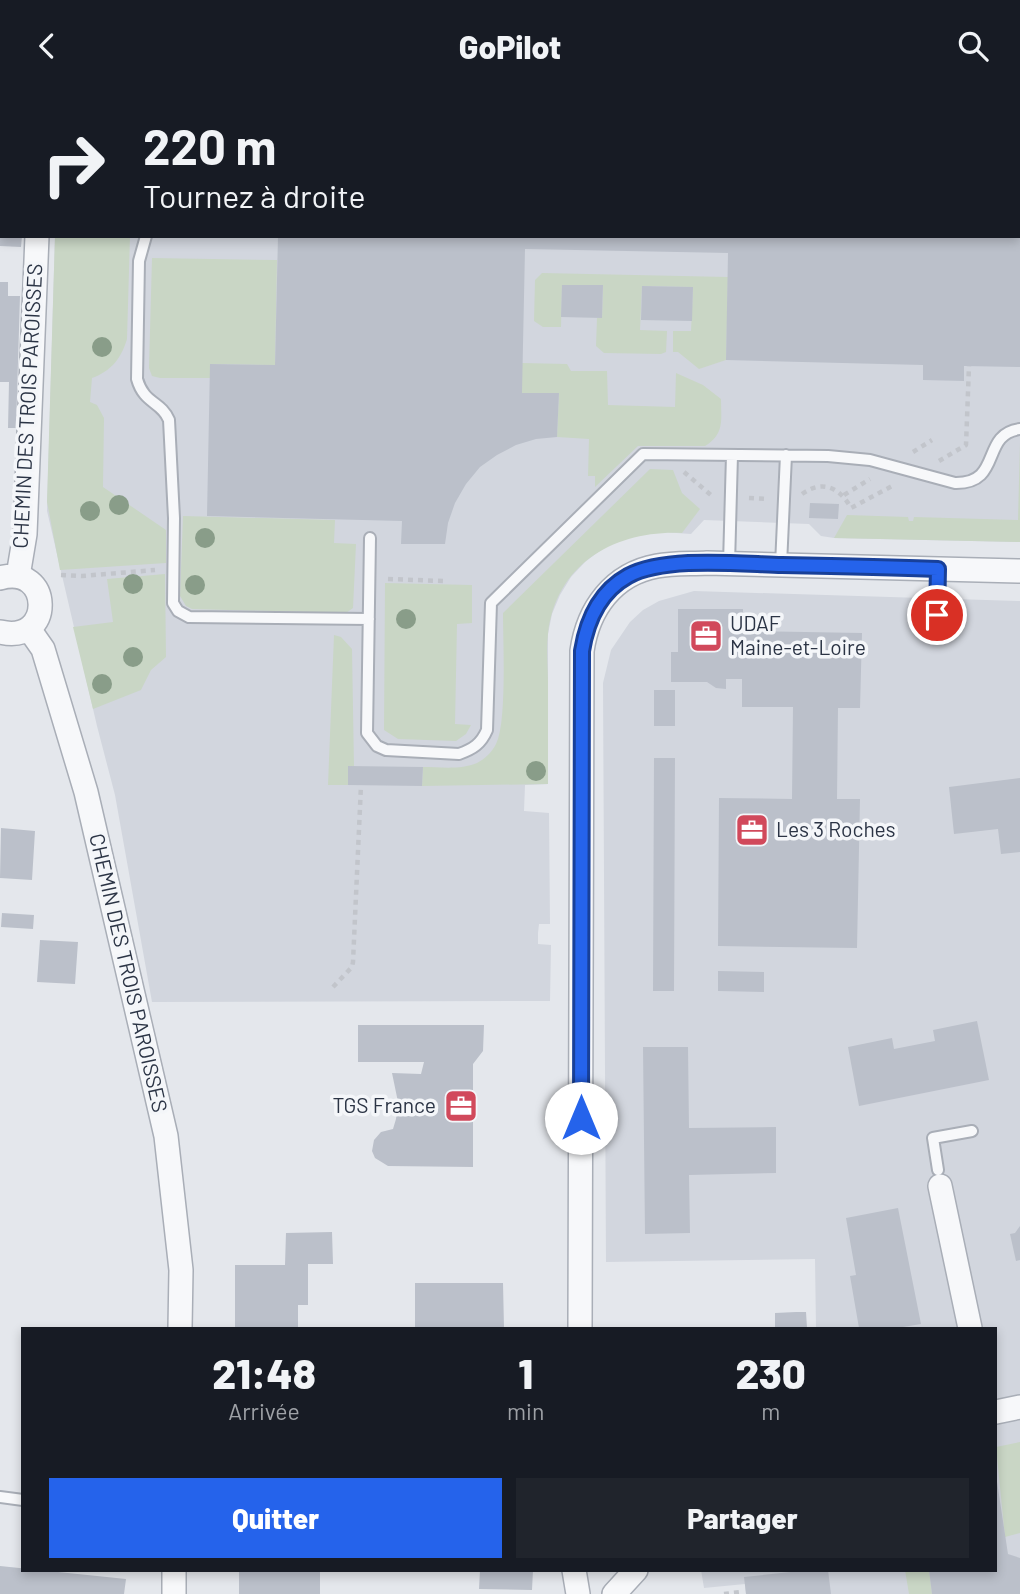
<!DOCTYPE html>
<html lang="fr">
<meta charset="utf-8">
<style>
body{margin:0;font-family:Barlow,sans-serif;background:#20242c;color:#f1f3f6;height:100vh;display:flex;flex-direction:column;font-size:26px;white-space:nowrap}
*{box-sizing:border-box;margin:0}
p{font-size:23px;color:#9ea1a6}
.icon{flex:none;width:38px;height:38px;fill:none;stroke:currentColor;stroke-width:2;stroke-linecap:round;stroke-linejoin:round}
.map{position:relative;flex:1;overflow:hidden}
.sheet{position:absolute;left:21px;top:1236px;width:976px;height:245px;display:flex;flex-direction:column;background:#171b24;border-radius:0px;box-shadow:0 4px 10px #0003}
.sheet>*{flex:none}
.hud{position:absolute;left:0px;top:0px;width:1020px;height:147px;box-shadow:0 4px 10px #0003;background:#171b24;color:#f1f3f6;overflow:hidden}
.pin{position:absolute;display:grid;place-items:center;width:60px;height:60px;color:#fff;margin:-30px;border:4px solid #fff;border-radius:50%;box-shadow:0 2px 7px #0007}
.me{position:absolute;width:77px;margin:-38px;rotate:0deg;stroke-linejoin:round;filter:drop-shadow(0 0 5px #0008)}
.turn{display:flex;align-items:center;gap:24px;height:147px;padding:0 28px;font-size:32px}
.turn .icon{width:91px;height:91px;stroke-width:2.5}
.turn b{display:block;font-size:49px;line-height:60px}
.eta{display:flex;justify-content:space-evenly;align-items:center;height:119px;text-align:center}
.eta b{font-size:42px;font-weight:800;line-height:49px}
.primary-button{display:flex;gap:14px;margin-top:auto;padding:14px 28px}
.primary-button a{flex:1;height:80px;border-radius:0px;background:#2563eb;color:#fff;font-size:28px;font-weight:800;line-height:80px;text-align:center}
.primary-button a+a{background:#20242c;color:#f1f3f6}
header{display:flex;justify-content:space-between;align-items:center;height:91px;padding:0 28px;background:#171b24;font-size:32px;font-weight:800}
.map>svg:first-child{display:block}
.built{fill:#d2d6de}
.green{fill:#c9d6c5}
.building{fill:#bbc0ca}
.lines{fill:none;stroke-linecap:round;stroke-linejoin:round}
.lane-casing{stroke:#a9aeb7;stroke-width:14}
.street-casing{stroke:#a9aeb7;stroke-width:26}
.path{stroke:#c2c5cb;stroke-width:4.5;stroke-dasharray:5 5;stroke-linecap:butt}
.lane{stroke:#f7f8fa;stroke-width:10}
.street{stroke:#f7f8fa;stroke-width:23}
.tree{fill:#899d89}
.route-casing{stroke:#184099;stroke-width:18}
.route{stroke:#2563eb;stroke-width:12}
.labels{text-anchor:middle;stroke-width:7;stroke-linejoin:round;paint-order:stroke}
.street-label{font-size:21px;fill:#2b3445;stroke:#f4f6f9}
.poi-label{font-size:21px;fill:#2b3445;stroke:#f4f6f9;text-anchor:start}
</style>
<header><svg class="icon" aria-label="back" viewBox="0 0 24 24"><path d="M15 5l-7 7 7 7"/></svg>GoPilot<svg class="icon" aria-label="search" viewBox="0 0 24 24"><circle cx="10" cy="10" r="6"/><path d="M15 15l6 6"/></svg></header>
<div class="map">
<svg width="1020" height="1503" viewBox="0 0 1020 1503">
<rect width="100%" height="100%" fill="#e4e7ec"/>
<path class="built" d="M597,0h423v451l-186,-4 -13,-2 -12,-12 -105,-4 -13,14 -29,-2 -21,2 -20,6 -19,9 -17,13 -14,15 -11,18 -8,19 -4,20v150l-23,1 -1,26 25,2 1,111h-11l-1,9v11l13,1 -1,56 -398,1 -37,-207 -18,-69 -50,-215 8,-275h963v-143z
M694,500l326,10v993h-274l-1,-10 -41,4 -3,-18h295v-242h-180l-1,-69 -209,3 -3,-579 8,-33 19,-28 13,-12 16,-9z"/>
<path class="green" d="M55,145h75l-3,103c-6,20 -16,32 -35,39l-2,24 7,3 7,13 -1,69 63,43v33l-106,7 -13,-68z
M152,167l125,2 -2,105 -65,-1v14h-50l-8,-2 -3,-8z
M542,182l186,4 -2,83 -27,9 -21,-17h-5v-21h18l2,-44 -51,-1 -2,44 27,1 -1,21 -5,2 -57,-1 -8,-7 1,-28h5l1,-32 -41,-1 -1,42h-18l-9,-6 1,-41z
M522,272l45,1 4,7h36l1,34 67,2 1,-34 27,12 18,14c0,20 4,35 -16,47h-67l-43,41v-11h-7l1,-37 -32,-2 2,-44h-37z
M1020,351v100l-186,-4 13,-23 61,2 1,4h4l1,-4 104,3z
M650,378l23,1 9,23 18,16 -18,24c-66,-3 -126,30 -134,101 -2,16 0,33 0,49 0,33 0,67 0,101l-126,2 1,-19c17,0 38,3 54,-4 8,-4 15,-11 19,-19 11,-20 7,-103 7,-131z
M183,425l152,4 -1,23 22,1 -3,64 -7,5 -154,-4 -6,-3 -6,-10z
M165,483l1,83 -15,13 -10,20 -48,19 -20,-82 40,-5 -6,-43z
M385,492l87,2v38l-15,1 -2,100 16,1 -5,9 -10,7 -58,-2 -14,-9z
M334,544l7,2 11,12 2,117 -6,1v18h-20z
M1020,1351v91l-15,4 -9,-90z
M905,1479h24l3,24h-23z"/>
<path class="building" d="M0,145h22l-1,11 -21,-1z
M278,145h742v131l-56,-1v15l-41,-1v-15l-197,-5 2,-107 -203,-4 -3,144h37l-2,44 -21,2 -20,6 -19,10 -17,12 -14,17 -11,19 -7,20 -3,21h-44l1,-23 -195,-5 3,-152 65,1z
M0,191h8v14h12l-4,132h-8l1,-46h-9z
M562,194h41l-1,33 -41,-1z
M642,195l51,1 -1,34 -51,-1z
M810,412l29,1 -1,15 -29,-1z
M678,518h65v22l119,2 -2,75h-22l-1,91h23l-3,149 -139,-2 1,-148 73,1 1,-92h-51v-28h-16v10l-10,-1 -9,-6h-36v-30h7z
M654,599h21v36h-21z
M654,667h21l-1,233h-21z
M348,675l75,1 -1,19 -74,-1z
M1020,687v74l-19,2 -3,-25 -44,5 -5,-47z
M1,737l34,3 -3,49 -32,-2z
M2,822l32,2 -1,14 -32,-2z
M40,849l38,2 -3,42 -38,-2z
M718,880l46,1v20l-46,-1z
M977,930l12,59 -130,26 -11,-59 44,-9 2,11 41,-8 -2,-11z
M358,934h126l-1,26 -10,13v26h-6l-1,6 2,18h5v53l-85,-1 -13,-8 -3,-7 2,-11 7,-8 12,-3 3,-10 2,-17 -6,-29 29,1 3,-12h-66z
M643,956h45l1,81 87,-1v46l-87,2 1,58 -45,1z
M898,1117l23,116 -24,4h-38l-9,-52 6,-1 -10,-57z
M1020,1135v34l-4,1 -6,-27 5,-1z
M332,1141l1,32h-25v41h-10v23h-63v-63h50l1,-32z
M415,1192h88l1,45h-89z
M796,1221h10l1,16h-32v-15z
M996,1384l12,79 12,4v36h-88l-3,-24h67z
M0,1475l126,13 -2,15h-124z
M239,1479h81v24h-81z
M480,1479h53l-1,20 -53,-1z
M810,1479h18l3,24h-85l-2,-17z"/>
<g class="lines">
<defs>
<path id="lane" d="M647,2v-2
M146,145l-7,25 -2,118c7,25 24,22 32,41l5,98 -1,85 5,8 11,6 180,2
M370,447l-3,195 10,13 9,4 73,4c14,-5 22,-10 28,-24l4,-127 152,-149 185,2 42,4 85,23c48,1 25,-49 65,-54
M729,473l3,-109
M781,474l5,-110
M937,524l1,-46
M938,1079l-5,-32 39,-7
M0,1406l23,3"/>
<path id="street" d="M573,0v2
M45,2v-2
M18,485l7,-42 12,-298
M0,487c52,-15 55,67 0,54
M29,538l14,20 43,143 80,344 15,134 -1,58
M940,1095l30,142
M580,1237l2,-677c6,-42 31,-77 75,-85 16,-3 34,-2 50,-3l313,8
M996,1321l24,-5
M574,1479l4,24
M174,1503v-24
M614,1503l22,-24"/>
</defs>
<use href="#lane" class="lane-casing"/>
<use href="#street" class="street-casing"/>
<path class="path" d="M913,361l19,-12
M939,370l27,-16 3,-79
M684,381l28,24
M802,403c21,-15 38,-6 49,14l43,-23
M844,404l26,-16
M749,407l19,1
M61,484l21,1 73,-6
M388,488l55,2
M333,896l19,-20 1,-5 8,-177
M724,1503l17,-2"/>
<use href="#lane" class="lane"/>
<use href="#street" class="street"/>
</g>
<g class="tree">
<circle cx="102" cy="256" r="10"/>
<circle cx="119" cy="414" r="10"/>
<circle cx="90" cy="420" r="10"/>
<circle cx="205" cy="447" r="10"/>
<circle cx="133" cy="493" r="10"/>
<circle cx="195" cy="494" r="10"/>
<circle cx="406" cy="528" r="10"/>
<circle cx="133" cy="566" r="10"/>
<circle cx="102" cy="593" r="10"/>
<circle cx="536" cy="680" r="10"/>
</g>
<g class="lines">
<defs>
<path id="route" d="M581,1027l1,-467c5,-31 17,-59 46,-75 37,-20 112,-12 154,-11 52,1 104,2 156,4l-1,46"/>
</defs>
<use href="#route" class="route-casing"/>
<use href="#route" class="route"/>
</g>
<defs>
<symbol id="office-square" viewBox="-11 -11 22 22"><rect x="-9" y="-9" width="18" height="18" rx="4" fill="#d1495b" stroke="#f4f6f9"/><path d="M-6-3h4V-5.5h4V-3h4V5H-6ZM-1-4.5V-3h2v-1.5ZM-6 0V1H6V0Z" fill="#fff"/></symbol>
</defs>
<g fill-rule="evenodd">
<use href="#office-square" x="687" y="526" width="38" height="38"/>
<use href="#office-square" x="733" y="720" width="38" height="38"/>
<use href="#office-square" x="442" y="996" width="38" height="38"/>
</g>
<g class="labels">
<g class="street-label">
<text transform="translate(28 315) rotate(-87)" y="7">CHEMIN DES TROIS PAROISSES</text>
<text transform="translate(128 882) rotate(77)" y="7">CHEMIN DES TROIS PAROISSES</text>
</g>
<g class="poi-label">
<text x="730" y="540">UDAF<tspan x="730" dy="24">Maine-et-Loire</tspan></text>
<text x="776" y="746">Les 3 Roches</text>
<text x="436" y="1022" text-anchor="end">TGS France</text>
</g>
</g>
</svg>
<div class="pin" style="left:937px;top:524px;background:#d93025"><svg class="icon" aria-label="arrive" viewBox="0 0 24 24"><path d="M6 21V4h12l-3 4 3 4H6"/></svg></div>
<svg class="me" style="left:581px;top:1027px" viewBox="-20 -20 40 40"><circle r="19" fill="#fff"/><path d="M0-13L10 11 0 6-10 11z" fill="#2563eb"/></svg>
<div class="hud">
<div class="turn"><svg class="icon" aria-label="right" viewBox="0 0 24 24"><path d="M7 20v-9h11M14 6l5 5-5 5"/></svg><div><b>220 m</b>Tournez à droite</div></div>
</div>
<section class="sheet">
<div class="eta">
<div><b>21:48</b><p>Arrivée</p></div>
<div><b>1</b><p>min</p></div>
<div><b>230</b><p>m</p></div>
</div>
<div class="primary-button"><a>Quitter</a><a>Partager</a></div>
</section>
</div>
